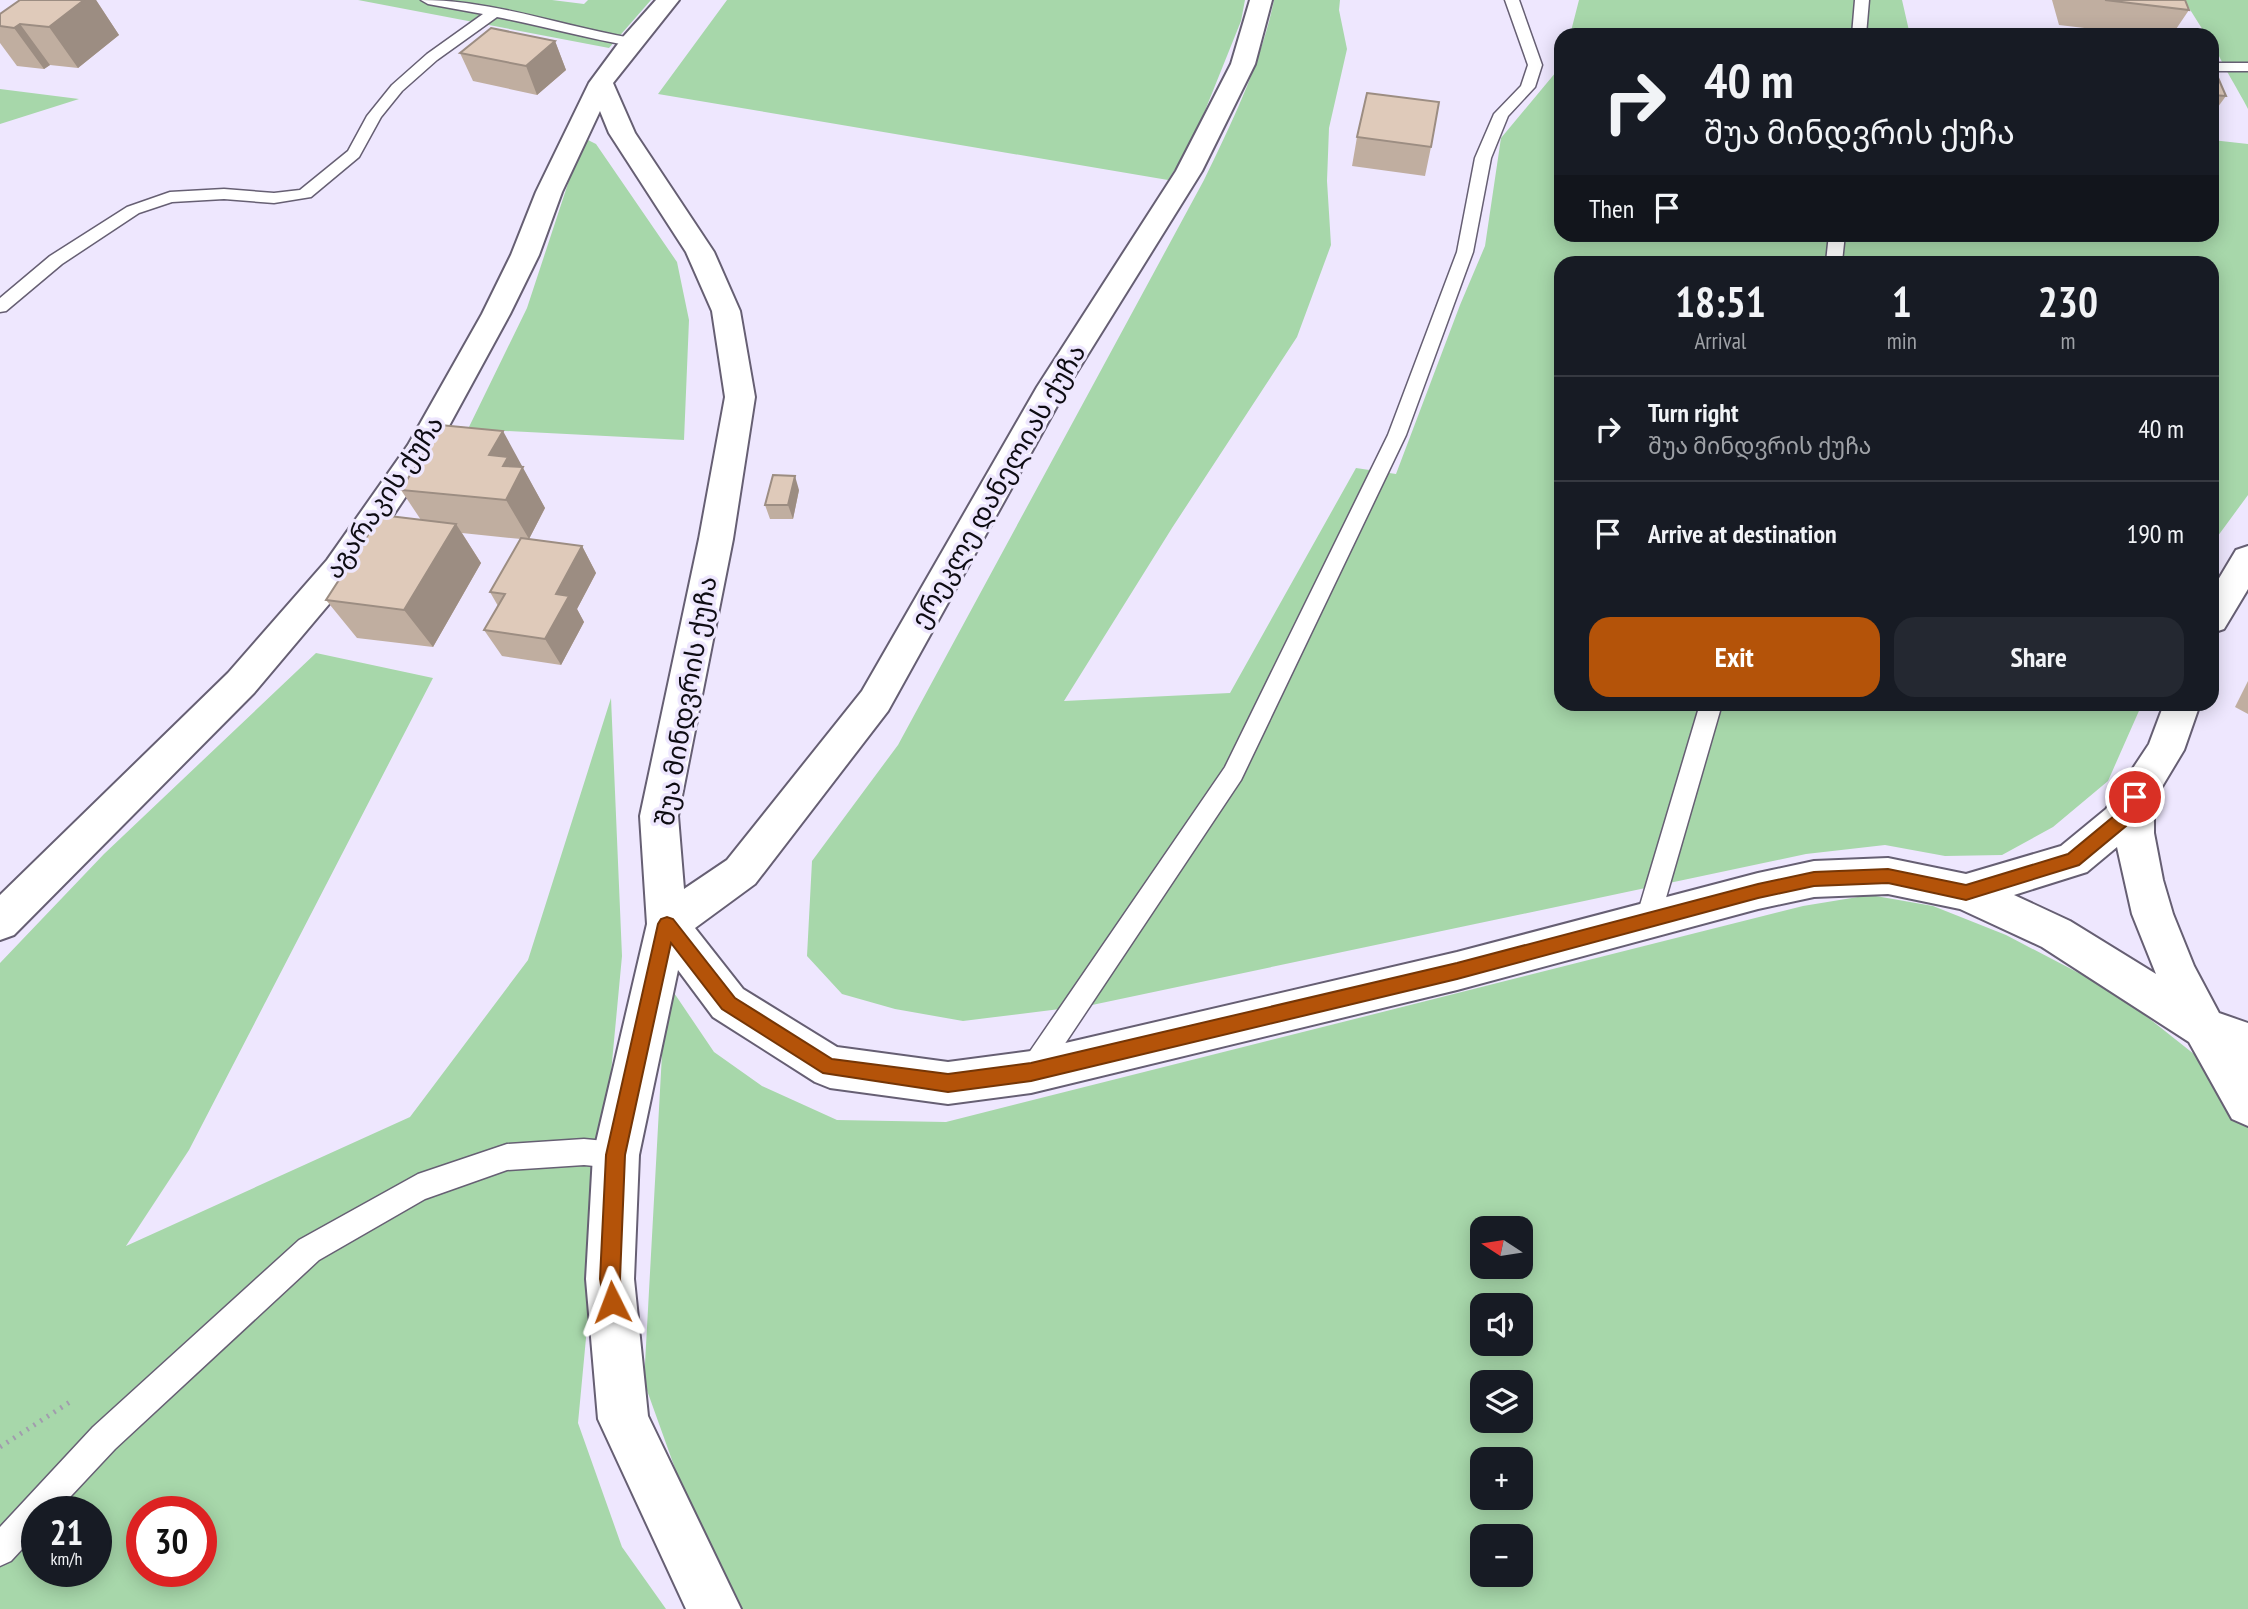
<!DOCTYPE html>
<meta charset="utf-8">
<style>
body{margin:0;font-family:"PT Sans Narrow","Noto Sans Georgian",sans-serif;background:#242831;color:#f1f3f6;height:100vh;display:flex;flex-direction:column;font-size:26px;white-space:nowrap}
*{box-sizing:border-box;margin:0}
p{font-size:23px;color:#9ea1a6}
.icon{flex:none;width:38px;height:38px;fill:none;stroke:currentColor;stroke-width:2;stroke-linecap:round;stroke-linejoin:round}
.map{position:relative;flex:1;overflow:hidden}
.drawer{position:absolute;left:1554px;top:256px;width:665px;height:455px;display:flex;flex-direction:column;background:#171b24;border-radius:21px;box-shadow:0 4px 18px #0003}
.drawer>*{flex:none}
.guide{position:absolute;left:1554px;top:28px;width:665px;height:214px;border-radius:21px;box-shadow:0 4px 18px #0003;background:#171b24;color:#f1f3f6;overflow:hidden}
.needle{width:46px;rotate:282deg}
.controls{position:absolute;left:1470px;top:1216px;display:grid;gap:14px}
.controls a{display:grid;place-items:center;width:63px;height:63px;border-radius:14px;background:#171b24;box-shadow:0 4px 18px #0003;font-size:35px}
.speed{position:absolute;left:21px;top:1496px;display:flex;gap:14px;font-size:35px;font-weight:700;text-align:center}
.speed>*{display:grid;place-content:center;width:91px;height:91px;border-radius:50%;background:#171b24;box-shadow:0 4px 18px #0003;line-height:1}
.speed small{font-size:18px;font-weight:400}
.speed .limit{border:10px solid #d22;background:#fff;color:#111}
.pin{position:absolute;display:grid;place-items:center;width:60px;height:60px;color:#fff;margin:-30px;border:4px solid #fff;border-radius:50%;box-shadow:0 2px 7px #0007}
.me{position:absolute;width:77px;margin:-38px;rotate:357deg;stroke-linejoin:round;filter:drop-shadow(0 0 5px #0008)}
.turn{display:flex;align-items:center;gap:24px;height:147px;padding:0 35px;font-size:32px}
.turn .icon{width:91px;height:91px;stroke-width:2.5}
.turn b{display:block;font-size:49px;line-height:60px}
.then{display:flex;align-items:center;height:66px;padding:0 35px;background:#0003;gap:14px;font-size:26px}
.eta{display:flex;justify-content:space-evenly;align-items:center;height:119px;text-align:center}
.eta b{font-size:42px;font-weight:800;line-height:49px}
.button{display:flex;gap:14px;margin-top:auto;padding:14px 35px}
.button a{flex:1;height:80px;border-radius:21px;background:#b45309;color:#fff;font-size:28px;font-weight:800;line-height:80px;text-align:center}
.button a+a{background:#242831;color:#f1f3f6}
ul{padding:0;list-style:none}
li{display:flex;align-items:center;gap:21px;height:105px;padding:0 35px;border-top:2px solid #363941}
li div{flex:1}
li b{display:block;font-size:26px}
li em{font-style:normal}
.map>svg:first-child{display:block}
.green{fill:#a7d7aa;fill-rule:evenodd}
.lines{fill:none;stroke-linecap:round;stroke-linejoin:round}
.service-casing{stroke:#665f73;stroke-width:3}
.minor-casing{stroke:#665f73;stroke-width:4}
.path{stroke:#a19cad;stroke-width:5;stroke-dasharray:2 6;stroke-linecap:butt}
.service{fill:#fff;fill-rule:evenodd}
.minor{fill:#fff;fill-rule:evenodd}
.wall{fill:#c0aea0}
.shaded-wall{fill:#9c8d82}
.building{fill:#dfcaba;stroke:#9c8d82;stroke-width:2}
.route{fill:#b45309;stroke:#753606;stroke-width:2}
.labels{text-anchor:middle;stroke-width:7;stroke-linejoin:round;paint-order:stroke}
.street-label{font-size:26px;fill:#0e0c13;stroke:#eee7fe}
</style>
<div class="map">
<svg width="2248" height="1609" viewBox="0 0 2248 1609">
<rect width="100%" height="100%" fill="#eee7fe"/>
<path class="green" d="M358,0h194l32,4 4,-4h63l-42,48z
M727,0h518l-4,21 -49,122 -24,37 -510,-86z
M1274,0h66l-1,10 8,39 -18,79 -2,53 4,64 -34,92 -125,191 -108,173 166,-8 126,-225 40,6 64,-169 25,-59 16,-108 60,-72v168h651v-94l36,4v351l-36,49v-282h-651v442h581l-34,77 -55,46 -51,28 -57,1 -60,-11 -79,9 -714,151 -129,16 -68,-12 -53,-15 -35,-38 5,-95 86,-116 306,-565c28,-58 57,-117 70,-180z
M1579,0h323l8,35h-340z
M2184,0h64v109c-8,-17 -36,-59 -36,-74h-6z
M0,89l79,10 -79,25z
M586,139l10,5 81,118 12,58 -5,120 -216,-11 59,-121 54,-164z
M316,653l117,25 -244,472 -63,96 284,-129 118,-157 83,-262 11,258 -44,467 44,124 44,62h-666v-646l104,-109zM37,1512h59v60h-59zM142,1512h59v60h-59z
M1870,895l63,11 73,29 111,58 87,69 44,62v485h-1507l-64,-135 -33,-92 22,-401 48,71 48,34 75,34 109,2 857,-216zM1482,1228h39v39h-39zM1482,1306h39v38h-39zM1482,1382h39v39h-39zM1482,1460h39v38h-39zM1482,1536h39v39h-39z"/>
<g class="lines">
<defs>
<path id="service" d="M421,0c72,0 140,26 210,38l7,4 -7,4c-45,-8 -89,-20 -134,-29l-60,43 -35,31 -21,26 -22,40 -48,40 -37,6 -50,-4 -52,3 -33,11 -77,51 -56,47 -6,1v-14l50,-42 77,-49 43,-15 54,-3 50,4 26,-3 48,-39 19,-35 25,-31 35,-31 56,-40 -55,-10z
M1505,0h14l23,65 -7,22 -27,29 -17,42 -18,94 -67,183 -165,345 -201,301 -9,3 -9,-3 -4,-9 4,-9 203,-296 163,-332 69,-183 18,-94 19,-44 27,-28 7,-21z
M1855,0h14l-3,35h-14z
M1941,31l7,1 2,3h-16z
M2212,63h36v8h-36z
M1829,234h16l-3,28h-16z
M1700,704h22l-63,218 -3,8 -9,3 -9,-3 -3,-8z
M584,1139l32,3 9,4 4,9 -4,9 -9,4 -32,-3 -77,5 -82,29 -106,61 -204,189 -59,63h-19v21l-26,28 -11,5v-39l93,-100 206,-187 119,-66 89,-30z"/>
<path id="minor" d="M656,0h23l-66,83 22,50 79,119 26,59 15,86 -22,142 -55,277 6,73 43,-29 135,-169 175,-304 139,-216 55,-107 19,-64h22l-17,64 -53,107 -135,217 -179,323 -133,173 -60,44 48,61 94,58 111,15 83,-11 426,-99 301,-79 56,-12 74,-3 78,16 95,-28 45,-37 43,-65 15,-40h36l-16,46 -30,50v33l9,47 10,34 21,52 25,47 29,10v103l-16,-7 -43,-77 -147,-95 -82,-38 -72,-15 -74,3 -56,12 -301,81 -426,103 -83,11 -118,-16 -15,-6 -102,-65 -35,-47 -39,185 -5,124 14,137 93,193h-55l-88,-190 -12,-140 7,-124 54,-231 -7,-108 59,-277 26,-142 -13,-86 -26,-59 -77,-119 -9,-22 -38,81 -23,63 -29,59 -79,145 -80,119 -97,115 -240,242 -14,5v-45l228,-222 99,-113 81,-115 74,-131 29,-59 25,-63 53,-109 34,-46zM2117,847l15,67 24,60 -86,-53 -56,-26 73,-23z
M2248,546v43l-24,40 -12,4v-43l24,-40z"/>
</defs>
<use href="#service" class="service-casing"/>
<use href="#minor" class="minor-casing"/>
<path class="path" d="M0,1447l73,-47"/>
<use href="#service" class="service"/>
<use href="#minor" class="minor"/>
</g>
<path class="wall" d="M20,0h76l23,35 -41,33 -28,-3 -6,4 -27,-3 -17,-23v-29z
M2052,0h133l4,10 -17,25h-28l-85,-10z
M555,41l11,29 -29,25 -64,-14 -13,-28z
M2212,64l14,32 -14,19z
M1357,137l74,10 -6,29 -73,-10z
M522,467l23,41 -16,31 53,7 14,27 -19,36 7,13 -23,43 -59,-9 -18,-26 14,-24 -8,-14 31,-53 -59,-6 19,30 -48,84 -76,-9 -31,-38 95,-80 -20,-30z
M799,490l-6,29h-23l-5,-14z
M2248,681v33l-13,-7z"/>
<path class="shaded-wall" d="M84,0h12l23,35 -41,33 -29,-41z
M20,24l30,41 -6,4 -30,-41z
M555,41l11,29 -29,25 -11,-29z
M503,431l42,77 -16,31 -23,-39 -17,-45z
M795,476l4,14 -6,29 -5,-14z
M456,524l25,39 -48,84 -29,-37z
M582,546l14,27 -19,36 7,13 -23,43 -16,-26 11,-45z"/>
<path class="building" d="M20,0h64l-35,27 -29,-3 -6,4 -14,-2v-12z
M2105,0h80l4,10z
M491,28l64,13 -29,25 -66,-13z
M2212,64l14,32 -14,-1z
M1367,93l72,9 -8,45 -74,-10z
M440,425l63,6 -14,24 19,2 -5,9 20,1 -17,33 -105,-10z
M773,475l22,1 -7,29h-23z
M381,515l75,9 -52,86 -78,-10z
M521,538l61,8 -26,48 13,2 -24,43 -61,-9 21,-36 -15,-2z"/>
<path class="route" d="M2135,790l6,2 2,5 -17,29 -47,39 -113,35 -78,-17 -74,3 -56,12 -301,81 -426,102 -83,11 -125,-19 -101,-64 -51,-66 -46,212 -5,124 2,23 -3,7 -7,3 -7,-3 -5,-30 6,-124 52,-231 3,-5 6,-2 6,2 62,79 97,61 116,15 83,-11 426,-100 301,-79 56,-12 74,-3 78,16 102,-31 46,-38 15,-24z"/>
<g class="labels">
<g class="street-label">
<text transform="translate(998 486) rotate(-60)" y="9">ერეკლე დანელიას ქუჩა</text>
<text transform="translate(384 497) rotate(-56)" y="9">აგარაკის ქუჩა</text>
<text transform="translate(686 701) rotate(-80)" y="9">შუა მინდვრის ქუჩა</text>
</g>
</g>
</svg>
<div class="controls">
<a><svg class="needle" viewBox="-14 -14 28 28"><path d="M0-13l5 13h-10z" fill="#e53935"/><path d="M0 13l5-13h-10z" fill="#9ea1a6"/></svg></a>
<a><svg class="icon" aria-label="sound" viewBox="0 0 24 24"><path d="M4 9h4l5-4v14l-5-4H4zM17 9q2 3 0 6"/></svg></a>
<a><svg class="icon" aria-label="layers" viewBox="0 0 24 24"><path d="M12 4l9 5-9 5-9-5zM3 14l9 5 9-5"/></svg></a>
<a>+</a>
<a>−</a>
</div>
<div class="speed"><div>21<small>km/h</small></div><div class="limit">30</div></div>
<div class="pin" style="left:2135px;top:797px;background:#d93025"><svg class="icon" aria-label="arrive" viewBox="0 0 24 24"><path d="M6 21V4h12l-3 4 3 4H6"/></svg></div>
<svg class="me" style="left:612px;top:1302px" viewBox="-20 -20 40 40"><path d="M0-17L14 15 0 8-14 15z" fill="#b45309" stroke="#fff" stroke-width="4"/></svg>
<div class="guide">
<div class="turn"><svg class="icon" aria-label="right" viewBox="0 0 24 24"><path d="M7 20v-9h11M14 6l5 5-5 5"/></svg><div><b>40 m</b>შუა მინდვრის ქუჩა</div></div>
<div class="then">Then<svg class="icon" aria-label="arrive" viewBox="0 0 24 24"><path d="M6 21V4h12l-3 4 3 4H6"/></svg></div>
</div>
<section class="drawer">
<div class="eta">
<div><b>18:51</b><p>Arrival</p></div>
<div><b>1</b><p>min</p></div>
<div><b>230</b><p>m</p></div>
</div>
<ul>
<li><svg class="icon" aria-label="right" viewBox="0 0 24 24"><path d="M7 20v-9h11M14 6l5 5-5 5"/></svg><div><b>Turn right</b><p>შუა მინდვრის ქუჩა</p></div><em>40 m</em></li>
<li><svg class="icon" aria-label="arrive" viewBox="0 0 24 24"><path d="M6 21V4h12l-3 4 3 4H6"/></svg><div><b>Arrive at destination</b></div><em>190 m</em></li>
</ul>
<div class="button"><a>Exit</a><a>Share</a></div>
</section>
</div>
